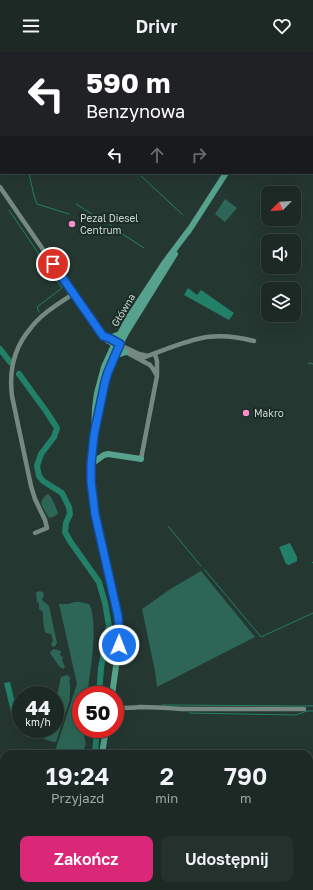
<!DOCTYPE html>
<html lang="pl">
<meta charset="utf-8">
<style>
body{margin:0;font-family:"Golos Text",sans-serif;background:#25312d;color:#f1f3f6;height:100vh;display:flex;flex-direction:column;font-size:15px;white-space:nowrap}
*{box-sizing:border-box;margin:0}
p{font-size:13px;color:#a0a6a7}
.icon{flex:none;width:22px;height:22px;fill:none;stroke:currentColor;stroke-width:2;stroke-linecap:round;stroke-linejoin:round}
.map{position:relative;flex:1;overflow:hidden}
.details{position:absolute;left:0px;top:698px;width:313px;height:140px;display:flex;flex-direction:column;background:#1c2925;border-radius:12px 12px 0 0;box-shadow:0 4px 16px #0002,0 0 0 1px #3a4542}
.details>*{flex:none}
.hud{position:absolute;left:0px;top:0px;width:313px;height:122px;box-shadow:0 4px 16px #0002,0 0 0 1px #3a4542;background:#202124;color:#fff;overflow:hidden}
.needle{width:26px;rotate:246deg}
.tools{position:absolute;left:261px;top:134px;display:grid;gap:8px}
.tools a{display:grid;place-items:center;width:40px;height:40px;border-radius:8px;background:#1c2925;box-shadow:0 4px 16px #0002,0 0 0 1px #3a4542;font-size:20px}
.speed{position:absolute;left:12px;top:634px;display:flex;gap:8px;font-size:20px;font-weight:700;text-align:center}
.speed>*{display:grid;place-content:center;width:52px;height:52px;border-radius:50%;background:#1c2925;box-shadow:0 4px 16px #0002,0 0 0 1px #3a4542;line-height:1}
.speed small{font-size:10px;font-weight:400}
.speed .limit{border:6px solid #d22;background:#fff;color:#111}
.pin{position:absolute;display:grid;place-items:center;width:34px;height:34px;color:#fff;margin:-17px;border:2px solid #fff;border-radius:50%;box-shadow:0 1px 4px #0007}
.me{position:absolute;width:44px;margin:-22px;rotate:1deg;stroke-linejoin:round;filter:drop-shadow(0 0 3px #0008)}
.turn{display:flex;align-items:center;gap:14px;height:84px;padding:0 20px;font-size:18px}
.turn .icon{width:52px;height:52px;stroke-width:2.5}
.turn b{display:block;font-size:28px;line-height:34px}
.lanes{display:flex;align-items:center;height:38px;padding:0 20px;background:#0003;justify-content:center;gap:20px;direction:ltr}
.lanes .off{opacity:.35}
.eta{display:flex;justify-content:space-evenly;align-items:center;height:68px;text-align:center}
.eta b{font-size:24px;font-weight:600;line-height:28px}
.primary-button{display:flex;gap:8px;margin-top:auto;padding:8px 20px}
.primary-button a{flex:1;height:46px;border-radius:8px;background:#db2777;color:#fff;font-size:16px;font-weight:600;line-height:46px;text-align:center}
.primary-button a+a{background:#25312d;color:#f1f3f6}
header{display:flex;justify-content:space-between;align-items:center;height:52px;padding:0 20px;background:#1c2925;font-size:18px;font-weight:600}
.map>svg:first-child{display:block}
.green{fill:#2d6656}
.water{fill:#227f68}
.lines{fill:none;stroke-linecap:round;stroke-linejoin:round}
.stream{stroke:#227f68;stroke-width:1}
.river{stroke:#227f68;stroke-width:6}
.minor{stroke:#758982;stroke-width:4.5}
.major{stroke:#56a28d;stroke-width:6}
.route-casing{stroke:#114b97;stroke-width:10}
.route{stroke:#1a73e8;stroke-width:7}
.poi-dot{fill:#fa8fc6;stroke:#1b2d27;stroke-width:1.5}
.labels{text-anchor:middle;stroke-width:4;stroke-linejoin:round;paint-order:stroke}
.poi-label{font-size:10px;fill:#ccd7d3;stroke:#1b2d27;text-anchor:start}
.street-label{font-size:10px;fill:#ccd7d3;stroke:#1b2d27}
</style>
<header><svg class="icon" aria-label="menu" viewBox="0 0 24 24"><path d="M4 6h16M4 12h16M4 18h16"/></svg>Drivr<svg class="icon" aria-label="heart" viewBox="0 0 24 24"><path d="M12 20l-8-8c-3-5 5-10 8-4 3-6 11-1 8 4z"/></svg></header>
<div class="map">
<svg width="313" height="838" viewBox="0 0 313 838">
<rect width="100%" height="100%" fill="#253731"/>
<path class="green" d="M225,147l12,9 -12,14 -10,-8z
M48,442c4,3 9,15 10,20l-5,3 -4,1 -7,-12 -1,-4 4,-6z
M201,519l54,66 -98,50 -2,-16 -13,-62 30,-21z
M39,539l4,1v1l1,1 -2,6 7,6 8,37 -2,3 -2,1 -2,-3 2,-3 -2,-7 -5,-1c-3,-6 -3,-14 -3,-21l-4,-3v-6l-2,-1 -1,-9z
M75,550h5l9,2c10,17 1,71 -2,91h-6v34h3v7l2,8 -4,10h-28l23,-70 -18,-80h9z
M54,597l7,2 -1,4 3,2 -1,3 3,7 -2,2 -4,-3 -9,-13 1,-2z
M67,623l3,2c-1,4 0,6 0,10 1,4 -1,8 0,12l-14,43h-3l-9,-3 -1,-3 2,-7h10v-29l2,-4 4,-19z"/>
<path class="water" d="M188,236l9,7 4,-5 33,23 -5,7 -45,-25z
M290,491l7,14v4l-8,4 -3,-1 -7,-17z
M10,630l7,29 -6,1 -7,-29z"/>
<g class="lines">
<path class="stream" d="M191,0l1,1
M121,1l1,-1
M312,91l1,-1
M29,121l5,23 3,8 32,10
M137,121l2,1
M289,123l1,-2
M141,124l42,39
M76,152l29,18
M9,158l53,78 -25,19 2,5
M110,173l9,6
M121,181l23,15
M308,311l5,1
M168,474l33,40
M312,510l1,1
M204,517l57,68 52,-24
M162,653l151,1
M189,661l107,2 11,-4h6
M309,804l4,1"/>
<path class="river" d="M0,297l10,13
M19,322l27,37 11,17 -3,9 -13,17 -4,12 2,10 4,5 19,12 7,14 1,7 -4,9 -1,9 5,9 29,41 6,21 4,23 -8,42 -2,27
M95,702l2,-25"/>
<path class="minor" d="M0,135l95,138 12,16 9,5
M118,292l21,10 9,2
M124,299l26,14 3,4 4,7
M139,307c21,-7 47,-19 68,-22 16,-2 32,0 47,4
M141,407l16,-83v-15l-2,-7
M35,481l12,-5 -2,-8 -10,-21 -4,-13 -19,-90c-3,-24 2,-48 18,-67 11,-15 28,-25 43,-35
M115,656c9,0 17,0 25,-1 14,0 28,1 42,2h122"/>
<path class="major" d="M306,1l1,-1
M188,180l38,-59
M109,286l11,-4
M114,304l12,-4
M97,370c6,-33 13,-60 29,-89l49,-79
M91,412l13,-9 4,-1 33,5
M112,643l7,-50v-17l-5,-32 -17,-74 -4,-25 -2,-15v-18l3,-29 1,-27 2,-15 7,-26 10,-22 15,-28 36,-55 24,-32
M102,702l4,-25
M69,838l1,-4"/>
</g>
<g class="lines">
<defs>
<path id="route" d="M53,212l50,72 6,2 11,6 -12,28 -3,10 -11,53 -3,29v18l4,32 23,102 1,12v17"/>
</defs>
<use href="#route" class="route-casing"/>
<use href="#route" class="route"/>
</g>
<g class="poi-dot">
<circle cx="72" cy="172" r="4"/>
<circle cx="246" cy="361" r="4"/>
</g>
<g class="labels">
<g class="poi-label">
<text x="80" y="170">Pezal Diesel<tspan x="80" dy="12">Centrum</tspan></text>
<text x="254" y="365">Makro</text>
</g>
<g class="street-label">
<text transform="translate(123 258) rotate(-59)" y="4">Główna</text>
</g>
</g>
</svg>
<div class="tools">
<a><svg class="needle" viewBox="-14 -14 28 28"><path d="M0-13l5 13h-10z" fill="#e53935"/><path d="M0 13l5-13h-10z" fill="#a0a6a7"/></svg></a>
<a><svg class="icon" aria-label="sound" viewBox="0 0 24 24"><path d="M4 9h4l5-4v14l-5-4H4zM17 9q2 3 0 6"/></svg></a>
<a><svg class="icon" aria-label="layers" viewBox="0 0 24 24"><path d="M12 4l9 5-9 5-9-5zM3 14l9 5 9-5"/></svg></a>
</div>
<div class="speed"><div>44<small>km/h</small></div><div class="limit">50</div></div>
<div class="pin" style="left:53px;top:212px;background:#d93025"><svg class="icon" aria-label="arrive" viewBox="0 0 24 24"><path d="M6 21V4h12l-3 4 3 4H6"/></svg></div>
<svg class="me" style="left:119px;top:593px" viewBox="-20 -20 40 40"><circle r="17" fill="#1a73e8" stroke="#fff" stroke-width="3"/><path d="M0-11L8 9 0 5-8 9z" fill="#fff"/></svg>
<div class="hud">
<div class="turn"><svg class="icon" aria-label="left" viewBox="0 0 24 24"><path d="M17 20v-9H6M10 6l-5 5 5 5"/></svg><div><b>590 m</b>Benzynowa</div></div>
<div class="lanes"><svg class="icon" aria-label="left" viewBox="0 0 24 24"><path d="M17 20v-9H6M10 6l-5 5 5 5"/></svg><svg class="icon off" aria-label="ahead" viewBox="0 0 24 24"><path d="M12 20V5M6 11l6-6 6 6"/></svg><svg class="icon off" aria-label="right" viewBox="0 0 24 24"><path d="M7 20v-9h11M14 6l5 5-5 5"/></svg></div>
</div>
<section class="details">
<div class="eta">
<div><b>19:24</b><p>Przyjazd</p></div>
<div><b>2</b><p>min</p></div>
<div><b>790</b><p>m</p></div>
</div>
<div class="primary-button"><a>Zakończ</a><a>Udostępnij</a></div>
</section>
</div>
